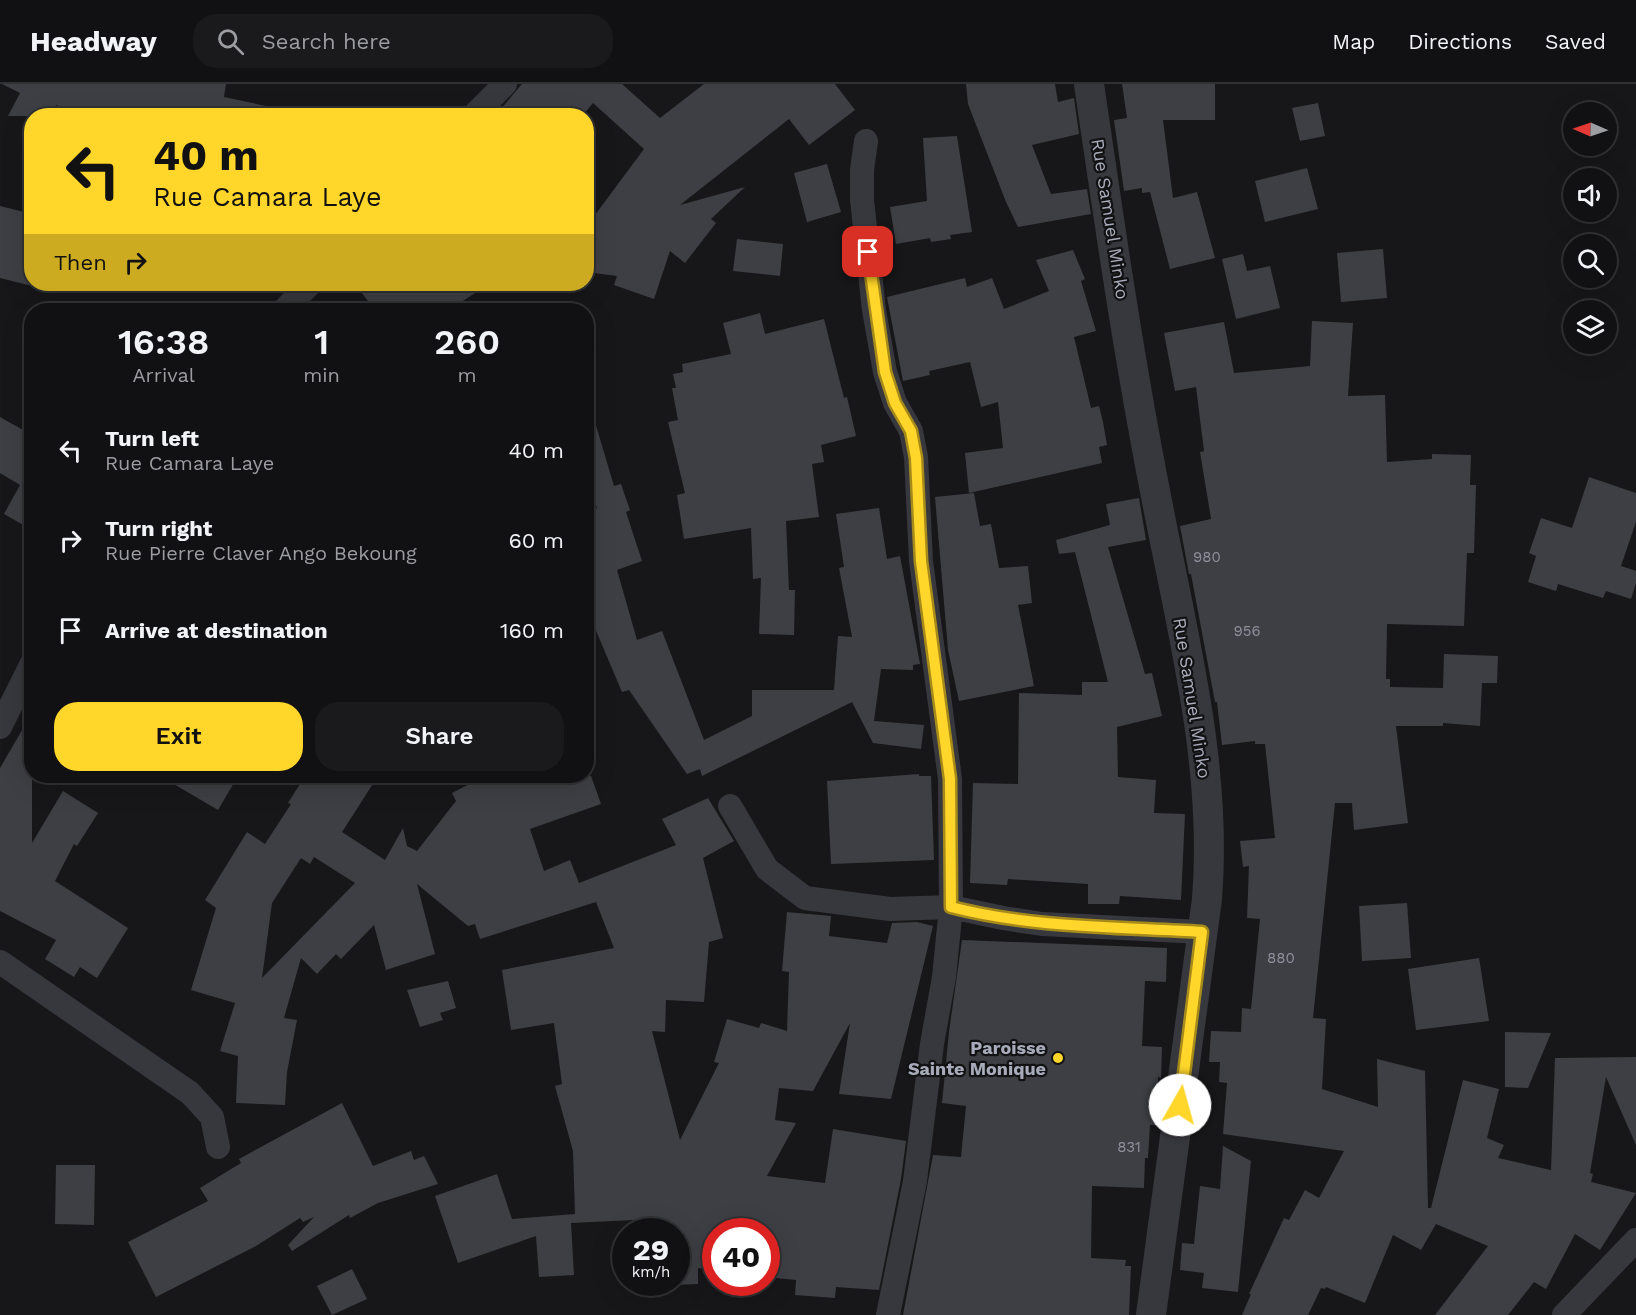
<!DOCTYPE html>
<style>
body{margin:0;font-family:"Work Sans",sans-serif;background:#1a1a1c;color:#f1f3f6;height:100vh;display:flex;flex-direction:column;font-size:22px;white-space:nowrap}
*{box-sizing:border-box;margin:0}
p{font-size:20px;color:#9c9da0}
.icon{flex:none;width:33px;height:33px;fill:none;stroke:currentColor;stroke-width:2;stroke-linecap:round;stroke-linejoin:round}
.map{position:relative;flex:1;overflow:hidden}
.drawer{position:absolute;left:24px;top:219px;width:570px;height:480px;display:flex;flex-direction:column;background:#111113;border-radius:24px;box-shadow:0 6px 24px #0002,0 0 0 2px #303133}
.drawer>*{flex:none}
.top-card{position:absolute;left:24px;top:24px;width:570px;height:183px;border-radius:24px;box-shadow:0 6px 24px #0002,0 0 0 2px #303133;background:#ffd629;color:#111;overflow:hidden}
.needle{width:39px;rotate:272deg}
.tools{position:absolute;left:1563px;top:18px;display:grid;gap:12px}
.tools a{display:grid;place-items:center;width:54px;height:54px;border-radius:50%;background:#111113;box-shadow:0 6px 24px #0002,0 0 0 2px #303133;font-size:30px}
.speed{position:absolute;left:612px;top:1134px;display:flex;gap:12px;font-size:30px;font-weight:700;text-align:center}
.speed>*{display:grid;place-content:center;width:78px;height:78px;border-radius:50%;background:#111113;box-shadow:0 6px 24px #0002,0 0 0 2px #303133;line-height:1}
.speed small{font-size:15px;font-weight:400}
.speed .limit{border:9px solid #d22;background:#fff;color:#111}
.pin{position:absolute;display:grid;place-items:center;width:51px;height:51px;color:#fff;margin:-26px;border-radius:12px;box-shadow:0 3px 9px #0006}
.me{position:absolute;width:66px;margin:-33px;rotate:7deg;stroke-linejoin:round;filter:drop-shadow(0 0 4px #0008)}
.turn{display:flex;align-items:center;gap:21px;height:126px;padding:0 30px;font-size:27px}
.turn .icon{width:78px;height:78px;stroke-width:2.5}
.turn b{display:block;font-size:42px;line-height:51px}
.then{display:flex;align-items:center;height:57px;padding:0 30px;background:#0003;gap:12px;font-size:22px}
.eta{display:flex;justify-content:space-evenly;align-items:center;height:102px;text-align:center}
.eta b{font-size:36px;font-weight:600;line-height:42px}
.primary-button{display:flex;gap:12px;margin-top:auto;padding:12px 30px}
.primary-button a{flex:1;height:69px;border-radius:24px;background:#ffd629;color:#111;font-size:24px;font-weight:600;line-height:69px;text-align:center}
.primary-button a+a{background:#1a1a1c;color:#f1f3f6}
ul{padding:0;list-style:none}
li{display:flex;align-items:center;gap:18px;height:90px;padding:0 30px}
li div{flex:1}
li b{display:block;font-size:22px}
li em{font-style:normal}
header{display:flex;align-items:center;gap:36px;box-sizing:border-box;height:84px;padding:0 30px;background:#111113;border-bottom:2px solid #303133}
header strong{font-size:28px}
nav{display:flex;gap:33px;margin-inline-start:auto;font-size:21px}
.search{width:420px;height:54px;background:#1a1a1c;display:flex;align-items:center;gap:15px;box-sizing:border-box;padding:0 21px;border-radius:24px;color:#9c9da0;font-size:22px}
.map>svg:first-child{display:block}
.building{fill:#3e3f44;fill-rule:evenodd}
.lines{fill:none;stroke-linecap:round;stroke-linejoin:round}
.minor{stroke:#37373e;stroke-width:24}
.tertiary{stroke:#37373e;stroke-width:30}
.route-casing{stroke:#a68b1b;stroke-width:15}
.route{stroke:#ffd629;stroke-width:10}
.poi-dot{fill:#ffd629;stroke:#121214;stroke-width:2}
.labels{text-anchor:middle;stroke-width:4.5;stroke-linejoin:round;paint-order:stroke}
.number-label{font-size:15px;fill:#8e909c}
.street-label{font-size:18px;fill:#a8abba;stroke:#121214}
.poi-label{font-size:18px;font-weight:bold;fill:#a8abba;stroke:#121214;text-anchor:end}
</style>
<header>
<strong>Headway</strong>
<div class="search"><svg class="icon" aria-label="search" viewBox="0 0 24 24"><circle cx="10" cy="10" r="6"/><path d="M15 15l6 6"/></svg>Search here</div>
<nav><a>Map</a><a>Directions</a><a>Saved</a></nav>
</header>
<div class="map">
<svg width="1636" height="1231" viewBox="0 0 1636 1231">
<rect width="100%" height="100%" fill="#171719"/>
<path class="building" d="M2,0h224l-2,13 42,9 -1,10h-177l-32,-11 -2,5 -8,-4 -5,10h-33l12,-23z
M522,0h100l38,34 44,-34h131l20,26 -46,35 -20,-26 -109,86 65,-18 -34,32 5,4 -31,40 -15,-12 -16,48 -40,-14 3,-9 -31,-4v-45l58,-78 -51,-46 -11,13h-87z
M966,0h89l3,18 16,-4 5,36 -47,11 19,49 36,-5 4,25 -73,13 -12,-25 -38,-98z
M1122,0h93v36h-52l10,78 24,-6 18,66 -45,11 -20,-77 -8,1v-5l-18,3 -10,-71 13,-2z
M1318,19l7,33 -25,5 -8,-33z
M957,52l15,96 -22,3 1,4 -20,3 -1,-4 -34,6 -6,-37 37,-6 -4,-63z
M827,80l14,48 -34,10 -13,-49z
M1307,84l11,41 -53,13 -10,-41z
M0,122l32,8v72l-32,-8z
M737,155l46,5 -3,32 -47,-5z
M1383,165l4,49 -46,4 -4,-49z
M1073,166l12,29 -4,2 15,50 -22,6 17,71 8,-2 4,16 4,23 -8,2 3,16 -133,30 -4,-40 38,-5 -5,-46 -17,5 -11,-45 -41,9 1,4 -27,6 -16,-84 78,-19 2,9 25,-9 12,31 45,-18 -13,-31z
M1243,170l4,17 23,-5 10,42 -44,11 -14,-60z
M355,200h134l-40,26h-74z
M760,229l5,21 59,-15 20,79 3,-1 9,39 -35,9 3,17 -12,2 7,53 -33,4 3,69h6l-1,45 -35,-1 2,-56 -8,1 -2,-51 -67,11 -7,-44 8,-2 -17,-71 10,-2 -6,-32h4l-3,-14 10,-2 -1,-8 49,-10 -8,-31z
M1312,237l41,2 -5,73 37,-1 2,67 45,-3v-5l39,1 -1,30h6l-2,68h-7l-3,73 -77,-2 -1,55h4v8l53,1 1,-34 54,2 -1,27h-15l-2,43 -37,-3v3h-47l12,97 -54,7 -2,-27h-17l-22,215 13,1 -4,70 56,18 -1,-48 48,12 3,137h3l32,-128 36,9 -12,49 17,7 -6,13 53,12 4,-112 81,-1v88l-30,-68 -16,96 3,1 -2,8 45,11 -36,57 -25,-16 -29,55 -12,-7 -26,33h-73l53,-69 -52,-22 -15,26 -28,-15 -28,68 -39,-16 -1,2 -4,-1 -13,27h-66l9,-21h-2l35,-76 5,2 16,-30 14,8 25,-47 -121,-17 4,-51 -8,-1 1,-20h-11l2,-31 30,1 1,-24 9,1 9,-90 -13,-1 2,-52 -6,1 -3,-26 35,-3 -10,-94h-10v-3l-33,4 -5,-43h-2l-24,-128h-2l-9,-48 31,-7 -11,-67 4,-1 -8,-64 -21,4 -11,-58 60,-11 10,51 76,-7z
M592,328l22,74 7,-2 9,26 -4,2 16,49 -25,9 20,70 25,-9 42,109 48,-24v-26h82l4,-54 14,1 -13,-69 5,-1 -8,-53 43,-6 8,51 13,-3 20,108 -7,1v5l-32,-1 -7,52 50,4 -3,24 -48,-6 -21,-41 -150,74 -2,-7 -13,5 -58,-84 -7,2 -31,-73 -5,2v-109l11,-4 -11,-33v-62z
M0,333l32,18v95l-28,-16 16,-29 -20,-12z
M1589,393l47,16v29l-15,44 15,5v12l-5,16 -25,-8 -3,7 -45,-14 -2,7 -28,-9 8,-26 -7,-3 12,-35 31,10z
M974,409l6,33 11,-2 8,44 29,-2 4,37 -14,2 16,81 -75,15 -11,-51 -13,-153z
M1139,414l7,42 -38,7 37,127 7,-1 10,43 -45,11 1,50 38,3 -2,33 31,1 -4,86 -61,-4 -1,8h-31v-20l-80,-5 -1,6 -37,-2 3,-100 45,1 1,-91 63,2v-13h26l-33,-130 -16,2 -3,-14 54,-15 -4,-21z
M32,629v130l31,-52 35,22 -21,33 -3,-2 -19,37 73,47 -31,50 -17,-11 -6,10 -29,-18 11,-19 -56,-29v-143z
M919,690v2h12l3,84 -103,4 -4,-83z
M160,692h78l-20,34z
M305,692h73l-36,56 43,28 18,-32 4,18 10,5 39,-50 -4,-8 33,-17h106l10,28 -71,25 14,42 26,-11 9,23 97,-38 -14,-26 46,-21 26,43 -31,17 20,80 -14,4 -5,60 -38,-2 -1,32 -13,-1 28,109 39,-77 -5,-1 13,-43 32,9 2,-5 26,8 2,-59 -7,-1 5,-59 44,4 -2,20 58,7 5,-20 25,-1 16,4 -42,173 -52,-5 11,-71 -37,68 -34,-3 -4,32 21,3 -29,53 58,7 8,-54 73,12 -5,38 -22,111 -43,-3 -1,11 -40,-3 1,-15 -30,-3v-45h-50v38l-18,-2v16l-22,1v-53h-41l-1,-12 -63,3 3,52 -35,2 -3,-41 -78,27 -23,-67 62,-22 15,45 63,-5 -2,-63 -18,-65 7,-2 -8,-61 -43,7 -9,-60 112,-22 -18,-46 -116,37 -5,-15 -7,2 -51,-42 18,70 -49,16 -12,-45 -33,34 -5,-5 -19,20 -16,-16 -17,60 13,2 -10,52 -2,33 -49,-2 2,-47 -18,-5 15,-48 -44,-13 25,-82 -11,-8 42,-68 18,12 26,-40 -3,-1zM314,773l41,26 -93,95 10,-75 29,-45 9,6z
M1407,819l4,55 -49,3 -3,-55z
M962,856l205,8 -1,34 -21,-1 -3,65 20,1 -1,31 -3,-1 -2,48h-6l-2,33h-3l-1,30 -52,-2 -1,72 35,2 -1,6h6l-2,49h-226l30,-160 28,2 5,-51 -24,-3 7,-71z
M1479,874l10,63 -73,9 -8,-61z
M448,897l8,27 -16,5 3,7 -23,7 -13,-37z
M1505,948l46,1 -23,55 -23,-1z
M342,1019l31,63 38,-15 3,9 10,-4 14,28 -60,19 -28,15 -1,-3 -57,36 -4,-6 26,-28 -11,5 -3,-4 -44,28 -100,51 -28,-55 80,-41 -8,-13 41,-25 -2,-4z
M1223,1062l28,15 -13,131 -36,-4 2,-15 -24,-3 2,-27 12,1 6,-58 20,3z
M56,1081h39l-1,60 -39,-1z
M352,1185l15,30 -35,16 -15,-29z"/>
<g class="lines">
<path class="minor" d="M473,32l32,-32
M866,57l-4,29v30l12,110 11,62 10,31 16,28 5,26 5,104 29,218 1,128 -7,70 -12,67 -17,137 -27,134
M284,226l26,-26
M0,643l32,-64
M730,722l37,63 38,29 85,11 61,-2 52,11 39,6 160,8
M0,878l190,131 22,24 6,30
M1564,1231l72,-75"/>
<path class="tertiary" d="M1089,0c20,137 40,275 67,412 25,132 62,268 51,403l-56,416"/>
</g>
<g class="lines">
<defs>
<path id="route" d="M868,168l17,120 10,31 16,28 5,27 5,103 29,218 1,128c81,21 167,20 251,25l-22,173"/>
</defs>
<use href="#route" class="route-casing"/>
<use href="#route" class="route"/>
</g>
<circle class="poi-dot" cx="1058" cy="974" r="6"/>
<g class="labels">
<g class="number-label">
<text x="1207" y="478">980</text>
<text x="1247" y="552">956</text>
<text x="1281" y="879">880</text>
<text x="1129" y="1068">831</text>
</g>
<g class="street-label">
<text transform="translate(1110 135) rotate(81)" y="6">Rue Samuel Minko</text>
<text transform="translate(1192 614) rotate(81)" y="6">Rue Samuel Minko</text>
</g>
<g class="poi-label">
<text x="1046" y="970">Paroisse<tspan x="1046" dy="21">Sainte Monique</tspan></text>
</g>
</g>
</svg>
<div class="tools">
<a><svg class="needle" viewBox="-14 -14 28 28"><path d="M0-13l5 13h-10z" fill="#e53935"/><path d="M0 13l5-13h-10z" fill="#9c9da0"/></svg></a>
<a><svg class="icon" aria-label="sound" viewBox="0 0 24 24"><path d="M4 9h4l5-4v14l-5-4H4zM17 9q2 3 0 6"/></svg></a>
<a><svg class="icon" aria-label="search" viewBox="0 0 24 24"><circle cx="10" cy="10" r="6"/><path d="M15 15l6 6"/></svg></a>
<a><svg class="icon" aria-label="layers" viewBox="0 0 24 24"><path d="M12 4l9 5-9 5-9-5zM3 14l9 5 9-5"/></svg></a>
</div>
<div class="speed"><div>29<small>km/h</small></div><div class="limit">40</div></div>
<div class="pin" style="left:868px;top:168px;background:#d93025"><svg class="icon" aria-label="arrive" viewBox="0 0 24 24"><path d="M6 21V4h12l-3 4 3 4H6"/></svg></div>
<svg class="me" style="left:1180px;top:1021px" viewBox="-20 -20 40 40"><circle r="19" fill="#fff"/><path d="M0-13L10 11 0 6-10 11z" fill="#ffd629"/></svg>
<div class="top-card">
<div class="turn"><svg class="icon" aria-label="left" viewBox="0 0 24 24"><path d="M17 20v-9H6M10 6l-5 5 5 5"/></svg><div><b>40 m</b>Rue Camara Laye</div></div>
<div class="then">Then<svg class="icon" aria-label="right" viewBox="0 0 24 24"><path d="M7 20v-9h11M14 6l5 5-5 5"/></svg></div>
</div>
<section class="drawer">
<div class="eta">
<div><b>16:38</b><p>Arrival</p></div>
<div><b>1</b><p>min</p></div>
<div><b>260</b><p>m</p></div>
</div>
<ul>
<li><svg class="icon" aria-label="left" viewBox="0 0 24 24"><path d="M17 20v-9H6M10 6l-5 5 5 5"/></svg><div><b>Turn left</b><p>Rue Camara Laye</p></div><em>40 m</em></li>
<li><svg class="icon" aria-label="right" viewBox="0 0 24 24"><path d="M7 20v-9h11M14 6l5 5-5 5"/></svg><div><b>Turn right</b><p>Rue Pierre Claver Ango Bekoung</p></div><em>60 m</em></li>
<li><svg class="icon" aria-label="arrive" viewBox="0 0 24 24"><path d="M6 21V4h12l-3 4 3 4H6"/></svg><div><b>Arrive at destination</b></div><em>160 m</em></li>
</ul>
<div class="primary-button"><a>Exit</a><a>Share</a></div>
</section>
</div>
